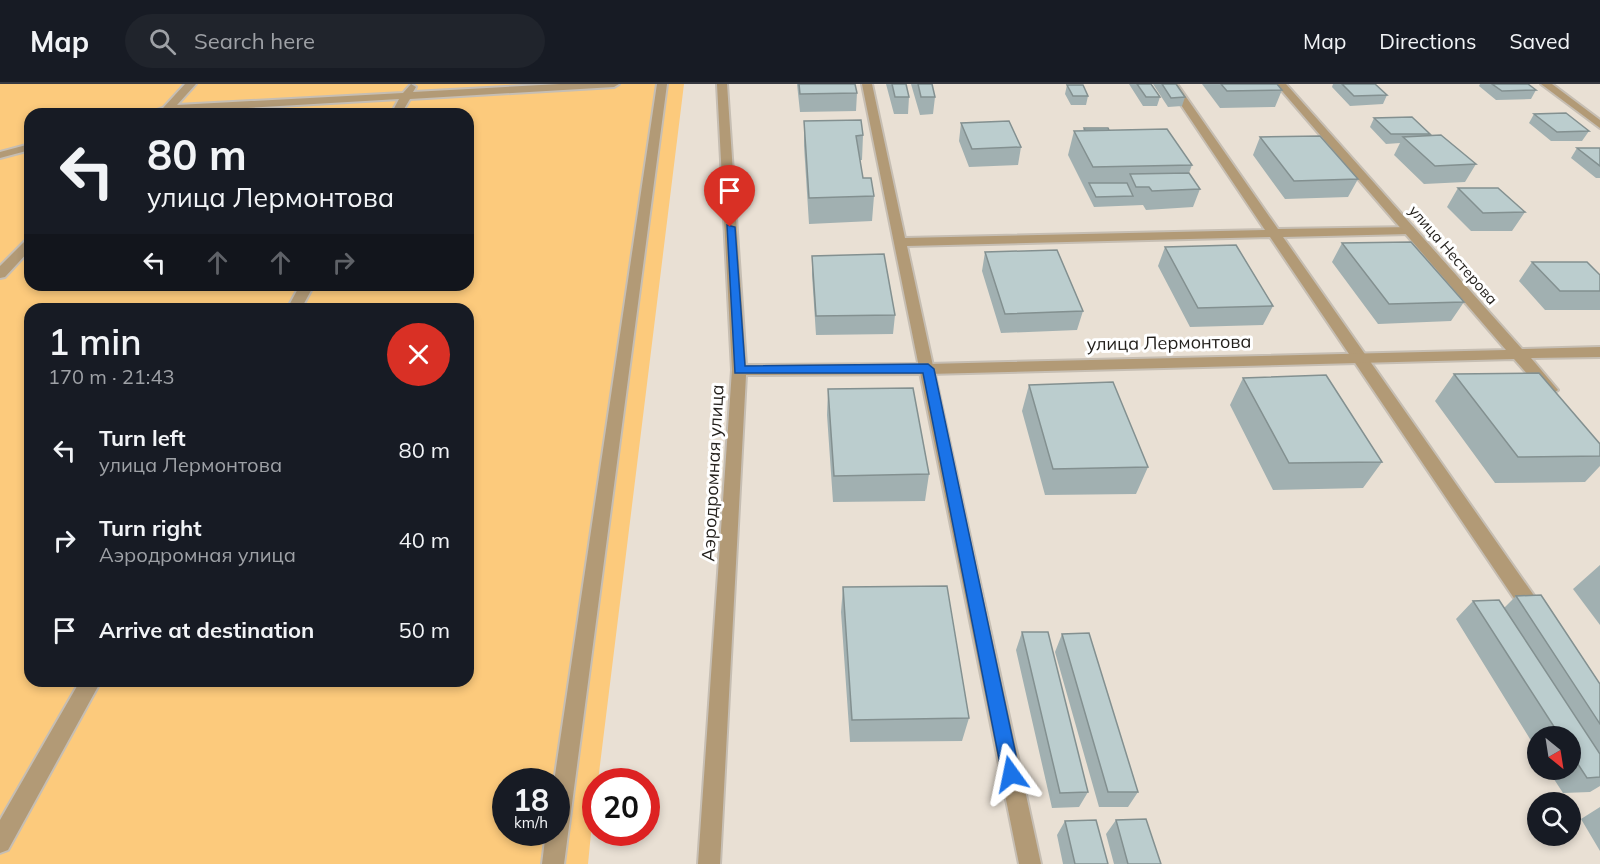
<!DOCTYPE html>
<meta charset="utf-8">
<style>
body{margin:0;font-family:Mulish,sans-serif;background:#20242c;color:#f1f3f6;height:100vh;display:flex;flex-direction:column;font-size:22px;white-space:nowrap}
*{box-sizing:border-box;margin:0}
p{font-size:20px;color:#9ea1a6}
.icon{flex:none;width:33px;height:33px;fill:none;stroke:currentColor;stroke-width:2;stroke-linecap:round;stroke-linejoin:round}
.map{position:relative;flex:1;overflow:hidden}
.sheet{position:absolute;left:24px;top:219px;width:450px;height:384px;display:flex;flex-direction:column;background:#171b24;border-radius:18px;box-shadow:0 3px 9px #0003}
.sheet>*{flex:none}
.hud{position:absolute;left:24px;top:24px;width:450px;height:183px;border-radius:18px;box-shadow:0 3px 9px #0003;background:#171b24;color:#f1f3f6;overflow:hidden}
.needle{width:39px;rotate:150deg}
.buttons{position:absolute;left:1527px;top:642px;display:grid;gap:12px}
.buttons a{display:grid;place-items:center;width:54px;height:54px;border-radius:50%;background:#171b24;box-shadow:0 3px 9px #0003;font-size:30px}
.speed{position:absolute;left:492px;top:684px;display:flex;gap:12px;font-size:30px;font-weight:700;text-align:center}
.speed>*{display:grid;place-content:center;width:78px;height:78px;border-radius:50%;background:#171b24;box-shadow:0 3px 9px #0003;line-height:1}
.speed small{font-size:15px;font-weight:400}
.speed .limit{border:9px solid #d22;background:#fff;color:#111}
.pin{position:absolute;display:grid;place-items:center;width:51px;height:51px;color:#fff;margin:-62px -26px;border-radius:50% 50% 50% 0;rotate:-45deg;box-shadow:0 0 6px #0007}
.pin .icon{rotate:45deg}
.me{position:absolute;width:66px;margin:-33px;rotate:348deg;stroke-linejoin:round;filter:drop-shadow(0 0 4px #0008)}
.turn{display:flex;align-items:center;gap:21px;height:126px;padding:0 24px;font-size:27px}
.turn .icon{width:78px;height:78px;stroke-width:2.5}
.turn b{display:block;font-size:42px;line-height:51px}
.lanes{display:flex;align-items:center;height:57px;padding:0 24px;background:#0003;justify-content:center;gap:30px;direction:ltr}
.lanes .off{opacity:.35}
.round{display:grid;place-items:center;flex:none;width:63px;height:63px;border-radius:32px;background:#20242c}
.overview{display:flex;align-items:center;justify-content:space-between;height:102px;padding:0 24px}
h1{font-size:36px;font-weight:600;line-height:45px}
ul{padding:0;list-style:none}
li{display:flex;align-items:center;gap:18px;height:90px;padding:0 24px}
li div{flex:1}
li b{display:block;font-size:22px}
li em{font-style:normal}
header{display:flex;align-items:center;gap:36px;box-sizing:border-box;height:84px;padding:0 30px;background:#171b24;border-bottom:2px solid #363941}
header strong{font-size:28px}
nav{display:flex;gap:33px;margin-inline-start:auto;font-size:21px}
.search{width:420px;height:54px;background:#20242c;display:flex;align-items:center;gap:15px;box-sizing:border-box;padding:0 21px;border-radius:33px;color:#9ea1a6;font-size:22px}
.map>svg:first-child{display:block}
.green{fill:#fcca7c;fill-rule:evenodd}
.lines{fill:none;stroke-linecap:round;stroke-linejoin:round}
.service-casing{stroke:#c6beb3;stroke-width:4}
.minor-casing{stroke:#c6beb3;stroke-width:4}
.service{fill:#b29a76;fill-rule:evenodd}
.minor{fill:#b29a76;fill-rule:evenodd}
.wall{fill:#a1b0b1}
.building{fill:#bbcdce;stroke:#839090;stroke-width:1.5}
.route{fill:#1a73e8;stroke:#114b97;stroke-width:1.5}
.labels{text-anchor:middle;stroke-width:6;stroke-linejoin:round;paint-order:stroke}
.far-street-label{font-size:15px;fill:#24211d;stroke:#fff}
.street-label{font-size:18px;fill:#24211d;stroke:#fff}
</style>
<header>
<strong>Map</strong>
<div class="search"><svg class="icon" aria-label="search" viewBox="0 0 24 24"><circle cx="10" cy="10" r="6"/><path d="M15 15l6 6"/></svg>Search here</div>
<nav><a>Map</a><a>Directions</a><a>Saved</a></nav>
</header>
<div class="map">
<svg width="1600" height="780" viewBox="0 0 1600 780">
<rect width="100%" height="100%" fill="#e9e0d4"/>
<path class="green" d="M0,0h684l-86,697 -2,1 -8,82h-588zM30,30h438v171h-438zM30,225h438v372h-438zM506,698h50v50h-50z"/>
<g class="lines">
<defs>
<path id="service" d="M185,0h11l-19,21 226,-12 8,-9 5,3 -3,5 147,-8h59l-5,3 -204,12 -9,15h-10l8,-15 -253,15 17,-6z
M657,0h10l-103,780h-22l4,-32h10v-50h-2z
M862,0h10l33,154 360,-8 -98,-146h10l101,145 135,-2 2,3 -6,4 -126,3 259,370 2,6 -2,6 -7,2 -7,-2 -258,-382 -363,9 134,618h-22z
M30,60v6l-30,8v-6z
M30,155v11l-25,27 -5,1v-12l26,-26z
M300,201h14l-13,24h-14z
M80,597h21l-93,169 -8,3v-33z"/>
<path id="minor" d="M717,0h10l19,281 182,-1 578,-14 -230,-266h10l236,265 78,-2v10l-69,1 27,32 -8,5 -5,-1 -31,-35 -586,15 -182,1 -26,489h-22l34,-494z
M1541,0h11l48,36v8z"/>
</defs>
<use href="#service" class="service-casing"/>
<use href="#minor" class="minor-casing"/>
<use href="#service" class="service"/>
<use href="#minor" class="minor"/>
</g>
<path class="wall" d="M797,0h58l2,9 -1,18 -56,1z
M886,0h20l3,13 -1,17h-14z
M911,0h21l3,13 -2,17 -13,1z
M1129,0h22l9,13 -3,9h-14z
M1153,0h23l9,13 -3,9 -14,1z
M1202,0h75l5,6 -7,17 -55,1z
M1333,0h42l12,11 -4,9 -33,2 -18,-19z
M1480,0h48l8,6 -5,9 -35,1 -17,-14z
M1067,1l21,11 -2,9h-15l-6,-11z
M1534,30l55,17 -7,10h-31l-22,-18z
M1374,34l56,16 -1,1 47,29 -11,18 -41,2 -30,-29 6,-12 -14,1 -16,-17z
M804,37l59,14 -1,25h-2l3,18 11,18 -2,25 -63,3 -5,-78z
M961,39l60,24 -3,18 -49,2 -10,-26z
M1084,44l25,2 83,35 -3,8 11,16 -7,18 -47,3 -3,-5 -49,2 -26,-52 6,-24 9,-1z
M1260,53l98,42 -10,18 -63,2 -32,-44z
M1577,64h23v30h-4l-25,-20z
M1458,104l67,24 -13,19h-41l-24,-24z
M1342,159l122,59 -13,19 -73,3 -46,-62z
M1165,163l108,59 -10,19 -73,2 -32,-61z
M985,168l98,59 -6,19 -76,3 -19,-62z
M812,172l83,59 -2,19 -77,1 -4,-60z
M1532,178l68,13v35h-55l-26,-29z
M1454,290l146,70v22l-15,16 -90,1 -60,-82z
M1243,294l139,84 -19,26 -90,2 -43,-85z
M1029,301l119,82 -12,27 -91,1 -23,-84z
M828,305l101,85 -4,27 -92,1 -6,-87z
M1600,481v60l-27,-36z
M843,503l126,131 -7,23 -112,1 -9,-130z
M1516,512l84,88v102l-10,6 -27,1 -15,-23h22v-34h-32v16l-82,-133 17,-18 31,7z
M1022,548l66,160 -9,15 -27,1 -36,-158z
M1062,550l76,158 -10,15h-29l-44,-155z
M1600,723v44l-19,-32z
M1116,736l45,44h-47l-8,-30z
M1065,737l43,43h-45l-6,-29z"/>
<path class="building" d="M799,0h56l2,9 -57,1z
M892,0h14l3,13h-14z
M918,0h14l3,13h-14z
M1137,0h14l9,13h-14z
M1162,0h14l9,13 -14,1z
M1221,0h56l5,6 -55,1z
M1342,0h33l12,11 -33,1z
M1492,0h36l8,6 -34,1z
M1067,1h16l5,11h-15z
M1566,29l23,18 -32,1 -23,-18z
M1412,33l18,17h-39l-17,-16z
M861,36l2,15 -7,1 7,42h8l3,18 -65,2 -5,-77z
M1009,37l12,26 -49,2 -11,-26z
M1084,44h24l1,2h-24z
M1167,45l25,36 -99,2 -19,-36z
M1441,51l35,29 -41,2 -32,-29z
M1320,52l38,43 -64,2 -34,-44z
M1577,64h23v18z
M1189,89l11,16 -48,2 -3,-4h-13l-6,-13z
M1089,99h38l6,13 -37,1z
M1458,104h40l27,24 -42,1z
M1411,158l53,60 -75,2 -47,-61z
M1236,161l37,61 -75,2 -33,-61z
M1057,166l26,61 -78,3 -20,-62z
M884,170l11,61 -79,1 -4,-60z
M1532,178h55l13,13v16h-40z
M1539,289l61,71v12l-82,1 -64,-83z
M1326,291l56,87 -93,1 -46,-85z
M1113,298l35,85 -95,2 -24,-84z
M913,304l16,86 -95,2 -6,-87z
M947,502l22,132 -117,2 -9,-133z
M1541,511l59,89v40l-84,-128z
M1499,516l101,154v23l-13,1 -17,-26v-16h-10l-87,-135z
M1022,548h26l40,160 -28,1z
M1089,549l49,159h-30l-46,-158z
M1146,735l15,45h-33l-12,-44z
M1096,736l12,44h-33l-10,-43z"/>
<path class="route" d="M727,141l8,2 10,139 183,-2 6,5 86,405 -3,6 -6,2 -6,-2 -3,-6 -79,-401h-188z"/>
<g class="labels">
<g class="far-street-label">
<text transform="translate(1453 171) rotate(49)" y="5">улица Нестерова</text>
</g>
<g class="street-label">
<text transform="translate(1169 259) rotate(-1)" y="6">улица Лермонтова</text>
<text transform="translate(713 389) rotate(-87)" y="6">Аэродромная улица</text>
</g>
</g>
</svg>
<div class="buttons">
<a><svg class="needle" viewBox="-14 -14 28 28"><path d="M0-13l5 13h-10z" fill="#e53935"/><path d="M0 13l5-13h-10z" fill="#9ea1a6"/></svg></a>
<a><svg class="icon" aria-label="search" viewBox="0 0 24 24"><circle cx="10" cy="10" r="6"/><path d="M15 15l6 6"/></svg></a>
</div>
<div class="speed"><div>18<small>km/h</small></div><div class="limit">20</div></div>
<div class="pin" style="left:730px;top:143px;background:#d93025"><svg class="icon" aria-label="arrive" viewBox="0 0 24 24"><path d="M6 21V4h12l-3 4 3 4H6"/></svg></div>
<svg class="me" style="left:1011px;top:690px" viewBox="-20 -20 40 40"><path d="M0-17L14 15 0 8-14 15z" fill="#1a73e8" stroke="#fff" stroke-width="4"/></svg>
<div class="hud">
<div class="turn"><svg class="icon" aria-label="left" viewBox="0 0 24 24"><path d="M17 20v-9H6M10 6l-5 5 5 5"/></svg><div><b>80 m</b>улица Лермонтова</div></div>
<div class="lanes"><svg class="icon" aria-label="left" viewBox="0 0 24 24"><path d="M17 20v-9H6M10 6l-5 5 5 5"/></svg><svg class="icon off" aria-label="ahead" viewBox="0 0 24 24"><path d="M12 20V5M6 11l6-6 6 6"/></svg><svg class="icon off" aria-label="ahead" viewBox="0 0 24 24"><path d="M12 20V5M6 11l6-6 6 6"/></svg><svg class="icon off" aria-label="right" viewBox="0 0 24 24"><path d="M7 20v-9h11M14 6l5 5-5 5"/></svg></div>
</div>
<section class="sheet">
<div class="overview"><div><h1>1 min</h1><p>170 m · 21:43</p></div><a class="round" style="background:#d93025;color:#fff"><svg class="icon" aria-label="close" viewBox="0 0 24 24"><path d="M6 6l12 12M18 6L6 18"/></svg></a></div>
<ul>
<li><svg class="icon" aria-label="left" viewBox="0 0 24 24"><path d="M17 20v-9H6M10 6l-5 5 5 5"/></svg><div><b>Turn left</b><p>улица Лермонтова</p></div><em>80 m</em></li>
<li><svg class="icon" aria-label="right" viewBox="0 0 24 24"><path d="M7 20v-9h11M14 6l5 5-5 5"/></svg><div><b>Turn right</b><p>Аэродромная улица</p></div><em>40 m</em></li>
<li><svg class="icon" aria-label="arrive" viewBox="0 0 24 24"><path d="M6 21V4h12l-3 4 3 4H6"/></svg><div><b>Arrive at destination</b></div><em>50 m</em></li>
</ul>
</section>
</div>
